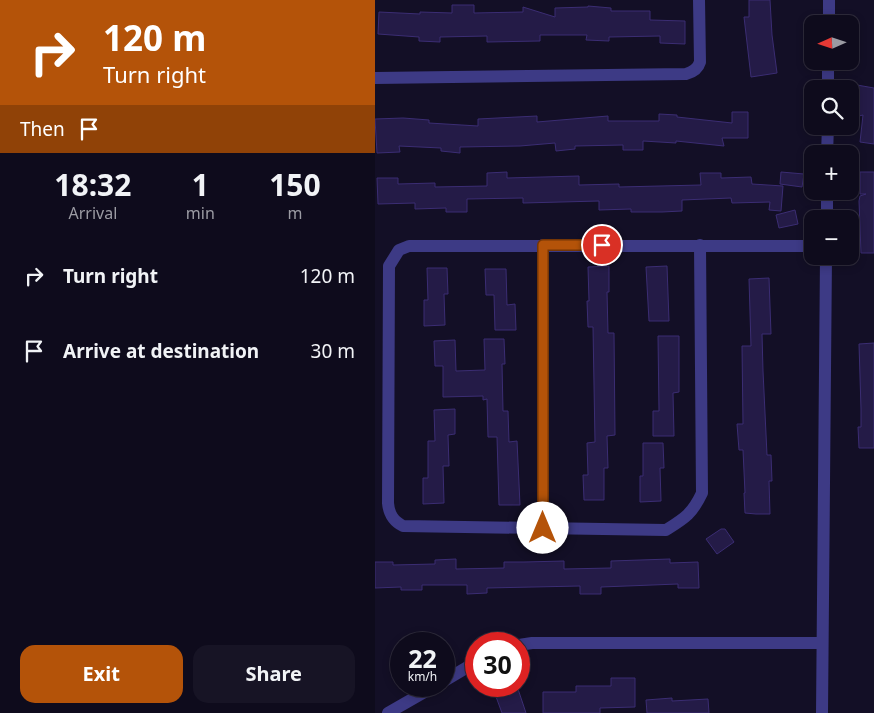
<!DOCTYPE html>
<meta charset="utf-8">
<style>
body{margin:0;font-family:"Noto Sans",sans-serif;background:#171425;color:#f1f3f6;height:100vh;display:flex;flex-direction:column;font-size:19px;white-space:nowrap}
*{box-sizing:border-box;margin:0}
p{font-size:16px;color:#9b9ba3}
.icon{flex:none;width:28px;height:28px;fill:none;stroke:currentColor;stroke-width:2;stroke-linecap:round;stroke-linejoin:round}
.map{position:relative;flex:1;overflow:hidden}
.details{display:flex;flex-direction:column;background:#0e0b1c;width:375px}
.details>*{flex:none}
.banner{background:#b45309;color:#fff;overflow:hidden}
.needle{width:32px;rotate:267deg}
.fabs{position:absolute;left:429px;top:15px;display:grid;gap:10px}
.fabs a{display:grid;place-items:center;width:55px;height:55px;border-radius:10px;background:#0e0b1c;box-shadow:0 2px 8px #0003,0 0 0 1px #2e2b3b;font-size:25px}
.speed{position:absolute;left:15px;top:632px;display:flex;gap:10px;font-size:25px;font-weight:700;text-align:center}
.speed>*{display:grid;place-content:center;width:65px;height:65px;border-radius:50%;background:#0e0b1c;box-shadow:0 2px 8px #0003,0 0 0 1px #2e2b3b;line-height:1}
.speed small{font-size:12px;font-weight:400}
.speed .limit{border:8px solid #d22;background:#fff;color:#111}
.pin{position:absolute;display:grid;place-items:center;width:42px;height:42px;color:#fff;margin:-21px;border:2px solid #fff;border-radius:50%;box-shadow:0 1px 5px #0007}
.me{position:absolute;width:55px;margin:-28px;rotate:0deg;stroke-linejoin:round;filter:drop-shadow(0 0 4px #0008)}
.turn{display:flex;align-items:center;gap:18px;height:105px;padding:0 20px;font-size:22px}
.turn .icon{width:65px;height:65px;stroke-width:2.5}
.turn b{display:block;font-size:35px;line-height:42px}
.then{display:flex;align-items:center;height:48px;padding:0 20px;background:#0003;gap:10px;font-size:19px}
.eta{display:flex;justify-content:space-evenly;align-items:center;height:85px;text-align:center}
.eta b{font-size:30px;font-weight:700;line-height:35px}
.cta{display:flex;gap:10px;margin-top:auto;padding:10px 20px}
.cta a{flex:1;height:58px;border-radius:15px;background:#b45309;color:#fff;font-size:20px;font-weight:700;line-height:58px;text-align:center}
.cta a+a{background:#171425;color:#f1f3f6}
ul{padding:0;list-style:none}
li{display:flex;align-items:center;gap:15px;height:75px;padding:0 20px}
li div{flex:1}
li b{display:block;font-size:19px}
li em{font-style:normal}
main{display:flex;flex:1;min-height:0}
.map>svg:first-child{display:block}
.building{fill:#241b47;stroke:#3b2d73}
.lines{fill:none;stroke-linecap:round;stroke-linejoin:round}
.minor{stroke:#3d3a85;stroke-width:12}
.route-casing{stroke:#753606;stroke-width:12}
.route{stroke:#b45309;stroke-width:9}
</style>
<main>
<section class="details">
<div class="banner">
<div class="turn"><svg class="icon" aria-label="right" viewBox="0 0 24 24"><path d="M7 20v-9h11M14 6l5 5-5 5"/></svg><div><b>120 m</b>Turn right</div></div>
<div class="then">Then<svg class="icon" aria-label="arrive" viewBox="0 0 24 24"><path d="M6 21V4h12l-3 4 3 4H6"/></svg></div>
</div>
<div class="eta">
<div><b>18:32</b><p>Arrival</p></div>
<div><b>1</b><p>min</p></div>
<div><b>150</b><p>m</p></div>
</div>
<ul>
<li><svg class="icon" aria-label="right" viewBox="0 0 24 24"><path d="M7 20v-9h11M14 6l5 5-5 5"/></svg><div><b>Turn right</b></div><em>120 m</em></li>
<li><svg class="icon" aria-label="arrive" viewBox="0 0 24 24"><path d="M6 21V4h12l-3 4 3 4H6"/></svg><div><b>Arrive at destination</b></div><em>30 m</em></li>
</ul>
<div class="cta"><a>Exit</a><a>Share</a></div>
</section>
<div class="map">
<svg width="499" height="713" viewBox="0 0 499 713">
<rect width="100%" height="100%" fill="#130f26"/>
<path class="building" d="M374,0h21l2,35 5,38 -26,4 -7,-60h5z
M77,5h22v8l49,-1v-5l32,10v-9l33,-1v-1l23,2v3h39v9l35,1v23l-25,-1v-7l-51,1v4l-23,-1 1,-5h-47v6l-53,1v-6l-47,1v5l-21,-1v-4l-41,-3 1,-22 41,2v-2l32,1z
M482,85l17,3v56l-14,-2 3,-27 -4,1z
M357,112h16v26h-26l2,8 -48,-5v2l-33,-2v9h-20v-5l-48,1v3l-19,2 -1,-8 -35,3 -60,1v6l-19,-2v-3l-42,-2 1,6 -23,1 -2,-34 28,-1 26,2v3l49,3v-7l59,-3v6l71,-6v5h51v-7l18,1v2l55,6z
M132,172v6l72,-2v9l40,-1v3l82,-2 -1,-12h21v5l30,-1 1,7 31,2 -2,25 -12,-1 1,-8 -38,1 -1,-5 -49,2v11l-20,1h-31v-3l-32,1v-9l-76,2v-5l-56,1v13h-21v-4l-31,1v-6l-37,1 -1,-26h21v6l37,-1v4l52,-1v-13z
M406,172l23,2 -2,13 -22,-3z
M485,172h14v81h-13l-2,-52 1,-5 6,-2h-6z
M420,210l3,14 -19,4 -3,-13z
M234,266v26h-2l1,41h6l1,102 -8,1 1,32h-4v32h-20l-1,-25h5l-1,-32 8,-1 -2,-115h-5l-1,-26h2l-1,-34z
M292,266l2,55h-20l-3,-54z
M52,268h20l1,26h-4l1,31 -21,1v-26h4z
M110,269h21l1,36 8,-1 1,26h-21l-1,-35h-8z
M394,278l2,56h-9l1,37 4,84h4l1,26h-3l1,33h-14l-11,-1 -1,-20h1l-2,-43h-4l-2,-26h6l-1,-78h9l-2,-67z
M283,336h21v56l-6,1 1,43h-21v-25h6z
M109,339h20l1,25h-3l1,47h5l1,31 8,-1 3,64h-21l-2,-68h-9l-1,-38 -4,1v-4l-40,1v-31h-8l-1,-25 21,-1 1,31 29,-1z
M499,343v105h-15l-1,-21h3v-18l-2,-65z
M80,409v25l-7,1 1,31h-6l1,37 -21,1v-26h5v-37h7l-1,-31z
M268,443h20l1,25h-4l1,33 -21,1v-26h3z
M346,529h4l9,13 -17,12 -11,-15z
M81,559v10l48,-1v-6h20l40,-1v8l47,-1v-7l59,-2v4l28,-1 1,26h-21v-4l-77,3v7h-21v-8l-93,2v5l-20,1v-9h-45v5h-21v-3l-26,1v-26h18v3l42,-1v-4z
M236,678h24v29l-35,1v5h-57v-21h33v-6h35z
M142,686l9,27h-24l-7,-19z
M297,698v3l36,-2 1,14h-62l-1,-13z"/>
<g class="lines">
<path class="minor" d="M454,24v-24
M0,78l311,-4c7,-2 12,-5 14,-12l-1,-62
M453,89v-28
M452,154l1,-28
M452,219v-28
M325,245l2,248c-10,21 -17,25 -36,37l-263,-4c-10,-5 -14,-12 -15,-23l1,-237 10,-16 10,-4c134,-1 269,-1 404,0
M168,528v-283
M144,645l13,-2h290
M69,681l32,-19
M13,713l47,-27
M447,713l4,-457"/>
</g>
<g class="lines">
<defs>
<path id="route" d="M168,528v-283h59"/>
</defs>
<use href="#route" class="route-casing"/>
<use href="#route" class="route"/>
</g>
</svg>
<div class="fabs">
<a><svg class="needle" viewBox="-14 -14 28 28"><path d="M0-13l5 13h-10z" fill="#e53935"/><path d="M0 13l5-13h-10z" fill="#9b9ba3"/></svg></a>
<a><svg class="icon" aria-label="search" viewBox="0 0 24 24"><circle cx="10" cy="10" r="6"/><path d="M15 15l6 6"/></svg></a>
<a>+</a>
<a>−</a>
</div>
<div class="speed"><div>22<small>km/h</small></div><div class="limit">30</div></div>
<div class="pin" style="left:227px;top:245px;background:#d93025"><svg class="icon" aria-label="arrive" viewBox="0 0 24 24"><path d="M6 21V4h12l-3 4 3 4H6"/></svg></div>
<svg class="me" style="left:168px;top:528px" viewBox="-20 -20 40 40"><circle r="19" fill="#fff"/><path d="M0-13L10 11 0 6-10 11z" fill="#b45309"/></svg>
</div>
</main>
